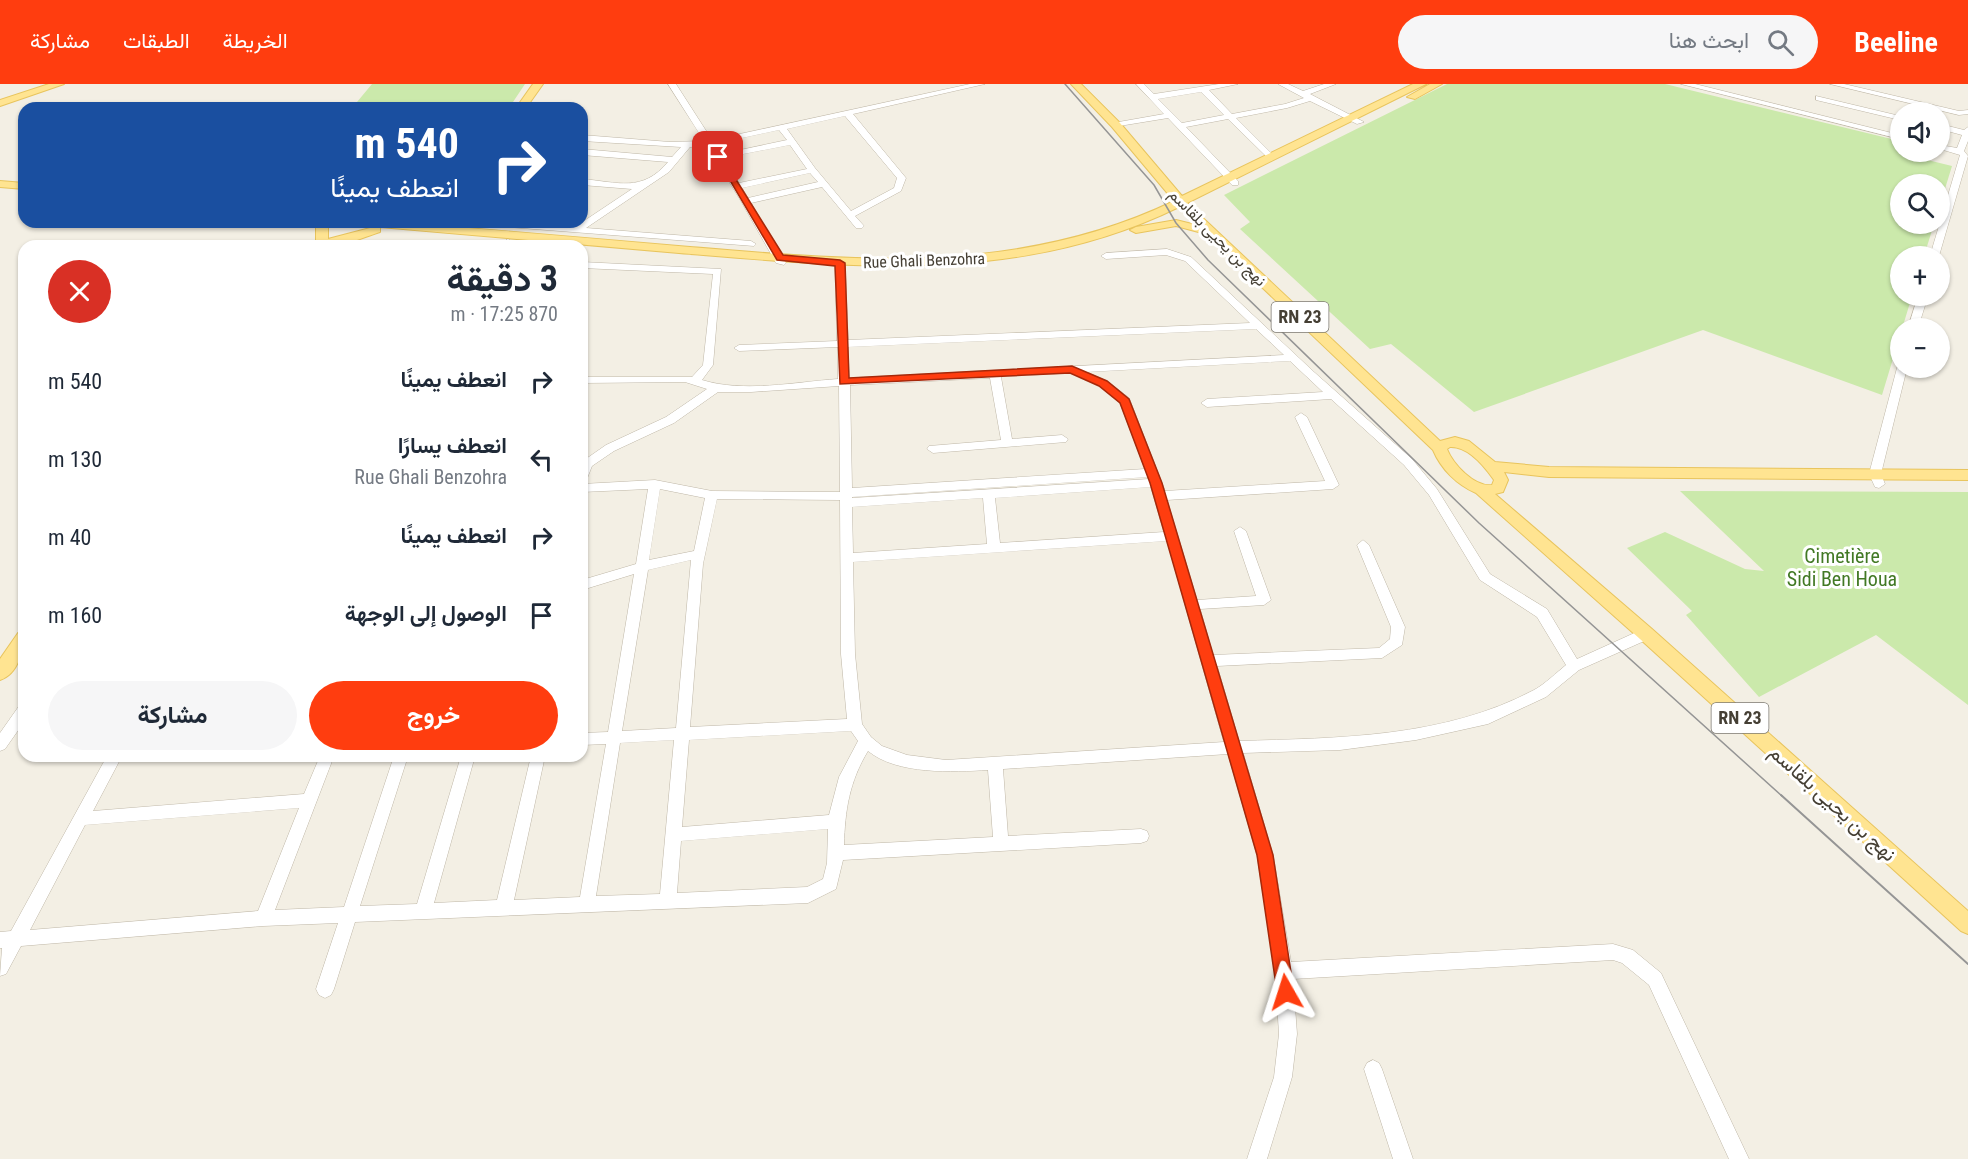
<!DOCTYPE html>
<html lang="ar">
<meta charset="utf-8">
<style>
body{margin:0;font-family:"Roboto Condensed",Vazirmatn,sans-serif;background:#f6f6f7;color:#1f2937;direction:rtl;height:100vh;display:flex;flex-direction:column;font-size:22px;white-space:nowrap}
*{box-sizing:border-box;margin:0}
p{font-size:20px;color:#747a83}
.icon{flex:none;width:33px;height:33px;fill:none;stroke:currentColor;stroke-width:2;stroke-linecap:round;stroke-linejoin:round}
.map{position:relative;flex:1;overflow:hidden;direction:ltr}
.sheet{position:absolute;left:18px;top:156px;width:570px;height:522px;display:flex;flex-direction:column;background:#fff;border-radius:18px;box-shadow:0 2px 4px #0004;direction:rtl}
.sheet>*{flex:none}
.guide{position:absolute;left:18px;top:18px;width:570px;height:126px;border-radius:18px;box-shadow:0 2px 4px #0004;direction:rtl;background:#1a4fa0;color:#fff;overflow:hidden}
.controls{position:absolute;left:1890px;top:18px;display:grid;gap:12px}
.controls a{display:grid;place-items:center;width:60px;height:60px;border-radius:50%;background:#fff;box-shadow:0 2px 4px #0004;font-size:30px}
.pin{position:absolute;display:grid;place-items:center;width:51px;height:51px;color:#fff;margin:-26px;border-radius:12px;box-shadow:0 3px 9px #0006}
.me{position:absolute;width:66px;margin:-33px;rotate:354deg;stroke-linejoin:round;filter:drop-shadow(0 0 4px #0008)}
.turn{display:flex;align-items:center;gap:21px;height:126px;padding:0 30px;font-size:27px}
.turn .icon{width:78px;height:78px;stroke-width:2.5}
.turn b{display:block;font-size:42px;line-height:51px}
.round{display:grid;place-items:center;flex:none;width:63px;height:63px;border-radius:32px;background:#f6f6f7}
.head{display:flex;align-items:center;justify-content:space-between;height:102px;padding:0 30px}
h1{font-size:36px;font-weight:700;line-height:45px}
.cta{display:flex;gap:12px;margin-top:auto;padding:12px 30px}
.cta a{flex:1;height:69px;border-radius:36px;background:#ff3d0f;color:#fff;font-size:24px;font-weight:700;line-height:69px;text-align:center}
.cta a+a{background:#f6f6f7;color:#1f2937}
ul{padding:0;list-style:none}
li{display:flex;align-items:center;gap:18px;height:78px;padding:0 30px}
li div{flex:1}
li b{display:block;font-size:22px}
li em{font-style:normal}
header{display:flex;align-items:center;gap:36px;box-sizing:border-box;height:84px;padding:0 30px;background:#ff3d0f;color:#fff}
header strong{font-size:28px}
nav{display:flex;gap:33px;margin-inline-start:auto;font-size:21px}
.search{width:420px;height:54px;background:#f6f6f7;display:flex;align-items:center;gap:15px;box-sizing:border-box;padding:0 21px;border-radius:33px;color:#747a83;font-size:22px}
.map>svg:first-child{display:block}
.green{fill:#cbe9ab}
.lines{fill:none;stroke-linecap:round;stroke-linejoin:round}
.minor-casing{stroke:#bfb7a7;stroke-width:1}
.major-casing{stroke:#e8c45d;stroke-width:2}
.minor{fill:#fff;fill-rule:evenodd}
.major{fill:#ffe491;fill-rule:evenodd}
.tram-far1{stroke:#959595;stroke-width:1.5}
.tram{stroke:#959595;stroke-width:2}
.route{fill:#ff3d0f;stroke:#a6280a;stroke-width:1.5}
.labels{text-anchor:middle;stroke-width:6;stroke-linejoin:round;paint-order:stroke}
.far-street-label{font-size:16px;fill:#453f34;stroke:#fff}
.shield{fill:#fff;stroke:#7d7971;stroke-width:1.5}
.shield-label{font-size:18px;font-weight:bold;fill:#453f34}
.park-label{font-size:20px;fill:#427925;stroke:#fff}
.street-label{font-size:20px;fill:#453f34;stroke:#fff}
</style>
<header>
<strong>Beeline</strong>
<div class="search"><svg class="icon" aria-label="search" viewBox="0 0 24 24"><circle cx="10" cy="10" r="6"/><path d="M15 15l6 6"/></svg>ابحث هنا</div>
<nav><a>الخريطة</a><a>الطبقات</a><a>مشاركة</a></nav>
</header>
<div class="map">
<svg width="1968" height="1075" viewBox="0 0 1968 1075">
<rect width="100%" height="100%" fill="#f3efe4"/>
<path class="green" d="M372,0h153l-16,24h-157z
M1447,0h218l235,57 -1,12 53,13 -12,39v-21h-40v40h34l-10,32h-24v40h12l-30,99 -179,-65 -229,82 -83,-68 -21,5 -130,-120 10,-7 -26,-27z
M1680,407l288,1v213l-92,-70 -117,62 -73,-82 6,-4 -65,-63 38,-16 80,37 19,2z"/>
<g class="lines">
<defs>
<path id="minor" d="M668,0h8l36,56 258,-56h15l-132,30 53,64 -5,13 -46,25 9,10 -2,2h-6l-34,-41 -71,16 35,60 -2,2 -8,-2 -35,-62 -34,-55 -17,1 -21,25 -83,56 165,13 5,3 -2,2 -285,-22 -2,-2h41l67,5 57,-38 -50,-4v-6c36,3 60,14 86,-17l-86,-7v-6l90,8 9,-10 -99,-6v-6l88,7 34,-1zM845,32l52,62 -3,10 -43,23 -36,-43 -28,-39zM779,46l8,10 -66,14 -7,-10zM790,61l17,24 -68,14 -16,-25zM810,89l8,9 -70,16 -6,-10z
M1136,0h8l10,10 65,-10h19l-29,6 23,24 53,-10 19,-6 -26,-14h10l15,7 21,-7h12l-26,10 54,28 -7,2 -47,-23 -23,7 -51,10 38,38 1,2 -4,3 -43,-42 -42,8 52,54v4h-6l-64,-67 -55,9v-4l51,-9zM1201,8l23,23 -42,8 -24,-24z
M1681,0h14l205,51v4z
M1830,0h14l115,27 9,-1v4l-9,1z
M1816,12l84,20v4l-84,-20z
M1940,40l24,6 4,-3v14l-4,10 4,5 -29,100h-9l30,-101 -20,-6v-4l17,3 5,-13 -22,-6z
M508,155l5,3 -3,4h-10z
M1167,165l24,8 123,115 98,87 25,30 53,85 57,35 30,50 64,-29h10l2,4 -2,4 -72,32 -33,27 -58,27 -72,16 -76,10 -97,3 30,102 18,107 322,-18 20,6 28,23 88,186h-20l-80,-174 -27,-22 -9,-3 -320,19 4,55 -5,43 -25,82h-20l27,-82 5,-43 -4,-63 -18,-116 -29,-101 -225,15 5,67 133,-7 6,2 2,5 -2,5 -6,2 -298,17 -7,29 -28,14 -453,19 -21,67 -3,6 -6,3 -6,-3 -3,-6 22,-66 -75,3 -242,20 -15,28 -6,2 2,-28h-2v-16l11,-1 96,-175h15l-29,55 211,-17 16,-38h14l-59,154 69,-3 50,-151h14l-48,150 57,-2 44,-148h14l-41,147 63,-3 34,-144h14l-31,144 66,-3 26,-153 -24,1v-12l26,-1 26,-158 -52,16v-10l54,-16 12,-75 -66,3v-8l73,-4 57,11 128,1 -1,-106 -88,6h-33l-44,31 -60,28 -22,15 -6,15 -4,1 1,-21 23,-16 60,-28 41,-28 -22,-7 -103,1v-6h110l11,-12 10,-91 -131,-6v-6l139,7 -8,96 -11,15c42,13 93,2 136,-1v-32l-99,4 -5,-3 5,-3 98,-4 -2,-78 5,-3 5,3 3,77 402,-17 -65,-62 -19,-6 -60,4 -5,-3 5,-3zM1256,245l28,26 -435,23 -1,-31zM1290,277l33,31 -116,7 -6,4 6,4 124,-8 73,66 25,30 51,85 57,37 29,48c-10,8 -21,19 -32,25 -90,48 -196,48 -295,51l-22,-75 165,-8 20,-13 3,-18 -36,-82 -6,-5 -6,5 34,82 -1,12 -11,9 -166,7 -13,-46 64,-4 7,-5 -25,-69 -6,-4 -6,4 22,65 -59,4 -30,-100 166,-11 6,-4 -32,-68 -6,-4 -6,4 30,64 -160,10 -36,-93 -22,-17 -21,-9zM1071,289l28,12 21,18 25,66 -293,19 -2,-103 140,-7 11,62 -72,6 -2,3 6,4 133,-11 2,-3 -6,-4 -50,4 -11,-62zM1148,393l1,2 -297,19v-1zM1151,403l13,45 -164,11 -5,-45zM660,405l45,9 -11,53 -45,9zM983,414l4,46 -134,9 -1,-46zM717,415l123,1 1,154 6,65 -157,8 13,-163zM1167,457l57,201 -278,18 -39,-5 -25,-9 -11,-9 -9,-13 -7,-70 -2,-92zM691,476l-15,168 -54,3 26,-161zM851,647l7,10 -19,36 -10,38 -147,12 7,-87zM674,656l-14,154 -64,2 24,-153zM868,667c29,24 85,21 120,19l5,67 -149,8c1,-34 5,-63 24,-94zM299,724l-41,103 -228,19 55,-105zM828,745l-1,34 -4,16 -16,8 -130,6 4,-52z
M1918,212h10l-10,32h-10z
M1900,281v3h7l-26,106 4,10 -6,4 -4,-1 -6,-13 28,-106z
M24,620v18l-19,27 -5,2v-18l19,-27z
M1373,976l6,3 3,6 31,90h-20l-29,-90 3,-6z"/>
<path id="major" d="M49,0h15l-64,22v-6z
M533,0h10l-17,24h-10z
M1071,0h10l39,39 62,73 231,-112h13l-239,119 253,238 15,-4 14,4 26,21 54,5 419,3v10l-419,-3 -45,-5 4,8 -5,12 -8,2 157,135 316,282v23l-7,-3 -321,-292 -164,-146c-19,-8 -35,-24 -43,-43l-227,-216 -30,-8 -40,7 -6,-3 6,-3 40,-7 20,5 -17,-18c-161,79 -328,60 -500,46 -100,-9 -200,-17 -299,-26v5c-16,5 -51,21 -64,10v-20h12v17l46,-12 -18,-2 -6,-3h47c97,8 195,16 293,25 166,14 328,29 484,-46l-62,-74zM1450,363c18,-1 35,20 44,33l-2,5c-18,2 -39,-21 -45,-36z
M1430,0h12l-27,15 -8,-2z
M0,97l24,2v6l-24,-2z
M24,548c0,16 -5,42 -24,48v-21l18,-26z"/>
</defs>
<use href="#minor" class="minor-casing"/>
<use href="#major" class="major-casing"/>
<use href="#minor" class="minor"/>
<use href="#major" class="major"/>
<path class="tram-far1" d="M1065,0l89,101 22,38 32,37 271,263 303,273"/>
<path class="tram" d="M1781,711l187,169"/>
</g>
<path class="route" d="M715,71l7,2 61,98 57,5 5,3 4,115 223,-12 35,15 22,18 33,84 111,372 21,137 -2,6 -6,3 -7,-3 -2,-6 -20,-137 -107,-372 -30,-80 -21,-17 -29,-13 -230,11 -5,-118 -58,-6z"/>
<g class="labels">
<g class="far-street-label">
<text transform="translate(1218 153) rotate(45)" y="6">نهج بن يحيى بلقاسم</text>
<text transform="translate(924 176) rotate(-2)" y="6">Rue Ghali Benzohra</text>
</g>
<g class="shield">
<rect x="1271.5" y="218" width="57" height="30" rx="4.5"/>
<rect x="1711.5" y="619" width="57" height="30" rx="4.5"/>
</g>
<g class="shield-label">
<text x="1300" y="239">RN 23</text>
<text x="1740" y="640">RN 23</text>
</g>
<g class="park-label">
<text x="1842" y="479">Cimetière<tspan x="1842" dy="23">Sidi Ben Houa</tspan></text>
</g>
<g class="street-label">
<text transform="translate(1833 719) rotate(42)" y="7">نهج بن يحيى بلقاسم</text>
</g>
</g>
</svg>
<div class="controls">
<a><svg class="icon" aria-label="sound" viewBox="0 0 24 24"><path d="M4 9h4l5-4v14l-5-4H4zM17 9q2 3 0 6"/></svg></a>
<a><svg class="icon" aria-label="search" viewBox="0 0 24 24"><circle cx="10" cy="10" r="6"/><path d="M15 15l6 6"/></svg></a>
<a>+</a>
<a>−</a>
</div>
<div class="pin" style="left:718px;top:73px;background:#d93025"><svg class="icon" aria-label="arrive" viewBox="0 0 24 24"><path d="M6 21V4h12l-3 4 3 4H6"/></svg></div>
<svg class="me" style="left:1286px;top:908px" viewBox="-20 -20 40 40"><path d="M0-17L14 15 0 8-14 15z" fill="#ff3d0f" stroke="#fff" stroke-width="4"/></svg>
<div class="guide">
<div class="turn"><svg class="icon" aria-label="right" viewBox="0 0 24 24"><path d="M7 20v-9h11M14 6l5 5-5 5"/></svg><div><b>540 m</b>انعطف يمينًا</div></div>
</div>
<section class="sheet">
<div class="head"><div><h1>3 دقيقة</h1><p>870 m · 17:25</p></div><a class="round" style="background:#d93025;color:#fff"><svg class="icon" aria-label="close" viewBox="0 0 24 24"><path d="M6 6l12 12M18 6L6 18"/></svg></a></div>
<ul>
<li><svg class="icon" aria-label="right" viewBox="0 0 24 24"><path d="M7 20v-9h11M14 6l5 5-5 5"/></svg><div><b>انعطف يمينًا</b></div><em>540 m</em></li>
<li><svg class="icon" aria-label="left" viewBox="0 0 24 24"><path d="M17 20v-9H6M10 6l-5 5 5 5"/></svg><div><b>انعطف يسارًا</b><p>Rue Ghali Benzohra</p></div><em>130 m</em></li>
<li><svg class="icon" aria-label="right" viewBox="0 0 24 24"><path d="M7 20v-9h11M14 6l5 5-5 5"/></svg><div><b>انعطف يمينًا</b></div><em>40 m</em></li>
<li><svg class="icon" aria-label="arrive" viewBox="0 0 24 24"><path d="M6 21V4h12l-3 4 3 4H6"/></svg><div><b>الوصول إلى الوجهة</b></div><em>160 m</em></li>
</ul>
<div class="cta"><a>خروج</a><a>مشاركة</a></div>
</section>
</div>
